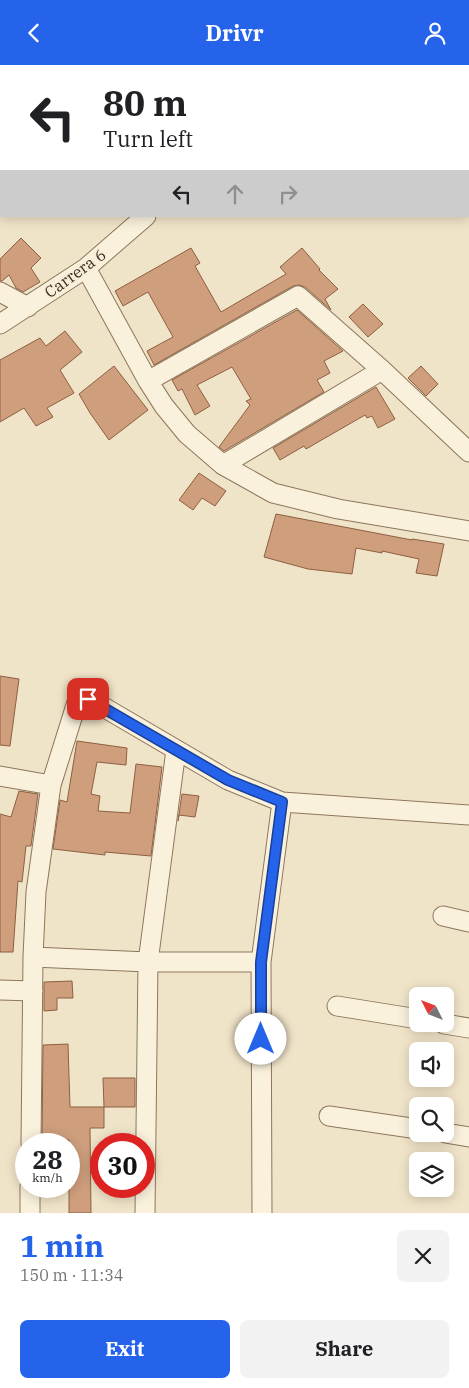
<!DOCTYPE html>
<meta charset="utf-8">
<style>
body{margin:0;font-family:"IBM Plex Serif",serif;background:#f2f2f2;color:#202124;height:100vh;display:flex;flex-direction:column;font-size:19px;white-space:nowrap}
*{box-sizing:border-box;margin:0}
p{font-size:16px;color:#757577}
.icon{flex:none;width:28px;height:28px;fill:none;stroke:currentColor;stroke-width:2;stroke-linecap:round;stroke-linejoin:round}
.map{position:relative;height:1148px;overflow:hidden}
.sheet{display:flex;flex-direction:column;background:#fff;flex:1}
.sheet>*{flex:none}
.top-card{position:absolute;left:0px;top:0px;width:470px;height:152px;box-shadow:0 2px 12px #0003;background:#fff;color:#202124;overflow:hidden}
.needle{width:32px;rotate:312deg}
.tools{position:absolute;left:409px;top:922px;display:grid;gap:10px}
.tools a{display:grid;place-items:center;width:45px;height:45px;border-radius:8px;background:#fff;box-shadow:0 2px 12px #0003;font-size:25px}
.speed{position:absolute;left:15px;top:1068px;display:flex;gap:10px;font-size:25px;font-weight:700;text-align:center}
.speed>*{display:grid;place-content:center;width:65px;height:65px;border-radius:50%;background:#fff;box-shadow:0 2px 12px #0003;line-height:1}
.speed small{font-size:12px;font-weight:400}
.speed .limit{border:8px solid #d22;background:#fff;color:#111}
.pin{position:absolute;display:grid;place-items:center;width:42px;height:42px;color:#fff;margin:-21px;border-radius:10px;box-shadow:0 2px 8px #0006}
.me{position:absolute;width:55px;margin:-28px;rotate:0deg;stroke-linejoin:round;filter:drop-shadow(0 0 4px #0008)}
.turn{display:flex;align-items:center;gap:18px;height:105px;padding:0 20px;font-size:22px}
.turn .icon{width:65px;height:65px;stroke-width:2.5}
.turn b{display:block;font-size:35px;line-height:42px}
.lanes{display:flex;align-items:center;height:48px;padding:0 20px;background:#0003;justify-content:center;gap:25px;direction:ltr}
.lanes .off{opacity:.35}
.round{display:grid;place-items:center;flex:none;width:52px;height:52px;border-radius:8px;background:#f2f2f2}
.overview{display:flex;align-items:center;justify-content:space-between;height:85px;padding:0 20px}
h1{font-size:30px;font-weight:800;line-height:38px;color:#2563eb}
.primary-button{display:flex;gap:10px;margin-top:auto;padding:10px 20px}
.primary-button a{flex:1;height:58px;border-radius:8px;background:#2563eb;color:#fff;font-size:20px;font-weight:800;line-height:58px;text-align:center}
.primary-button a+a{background:#f2f2f2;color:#202124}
header{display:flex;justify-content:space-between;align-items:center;height:65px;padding:0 20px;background:#2563eb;color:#fff;font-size:22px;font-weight:800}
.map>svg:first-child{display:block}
.building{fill:#cf9f7d;stroke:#8d5f41}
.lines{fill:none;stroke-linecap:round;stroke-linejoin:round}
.minor-casing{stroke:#8d765c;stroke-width:21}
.minor{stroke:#faf1dc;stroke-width:19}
.route-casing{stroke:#184099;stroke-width:12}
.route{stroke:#2563eb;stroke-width:9}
.labels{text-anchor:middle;stroke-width:5;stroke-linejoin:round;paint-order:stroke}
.street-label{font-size:16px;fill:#3d2e20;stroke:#f7eed8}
</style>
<header><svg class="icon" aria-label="back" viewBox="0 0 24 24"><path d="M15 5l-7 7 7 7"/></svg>Drivr<svg class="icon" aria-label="person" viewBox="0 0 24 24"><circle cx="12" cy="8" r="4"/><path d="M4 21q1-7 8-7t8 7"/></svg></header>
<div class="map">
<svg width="469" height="1148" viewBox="0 0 469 1148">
<rect width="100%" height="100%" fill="#f0e4c8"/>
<path class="building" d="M21,173l20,20 -10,10 9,14 -17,10 -7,-4 -7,-13 -7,6h-2v-22z
M191,183l9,15 -5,3 26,46 65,-38 -6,-7 22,-19 18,21 -1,1 19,19 -13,10 6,11 -26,-23 -6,-2 -6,1 -139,79 -7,-14 26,-14 -25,-45 -25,14 -8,-15z
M363,239l20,20 -15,13 -19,-20z
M297,245l46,41 -19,10 6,12 -13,7 7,12 -100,59 -5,-4 31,-42 -4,-4 5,-2 -19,-32 -35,18 13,21 -15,9 -13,-26 -4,2 -6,-11z
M65,266l17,21 -22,18 14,23 -27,15 6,9 -17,9 -12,-18 -24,14v-62l40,-22 6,8z
M114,301l34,44 -39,30 -19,-27 -11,-19z
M421,301l17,18 -12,12 -18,-18z
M376,322l19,32 -17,9 -6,-12 -5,2 -2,-3 -59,34 -2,-3 -24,14 -7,-12z
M199,408l27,18 -11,15 -13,-8 -9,12 -14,-10z
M276,449l136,26v-1l32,5 -7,32 -21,-3 3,-14 -37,-8v2l-26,-5 -4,26 -44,-5 -44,-12z
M0,611l19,3 -9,67 -10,-1z
M77,676l50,7 -1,17 -29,-3 -6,32 9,2 -2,15 32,2 6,-49 26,3 -11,89 -46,-4v3l-52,-6 7,-49 7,2z
M19,726l19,3 -7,52h-5l-4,36 -4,-1 -5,71h-13v-138l11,3z
M182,729l17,2 -4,21 -16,-2 -1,6z
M72,916l1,17h-16v12l-13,1v-29z
M68,979l2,63h34v21h-14l1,85h-22v-73l-27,1 1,-96z
M103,1013h32v29h-31z"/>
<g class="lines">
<defs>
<path id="minor" d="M296,1l2,-1
M469,49v1
M86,203l62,113 16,25 23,28 36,31 50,28 65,16 131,22
M0,227l28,15
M0,259l86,-56 60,-52
M148,316l150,-85 84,74 87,82
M223,400l159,-95
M0,711l51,9
M443,851l26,6
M33,892l115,5h113
M0,925l33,1
M337,941l81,13
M444,959l25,4
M329,1051l89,13
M445,1068l24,4
M31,1079l2,-187 3,-65 15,-107 26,-83 5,-5 6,1 140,82 54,22 187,13
M30,1148v-27
M145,1148l3,-251 28,-212
M262,1148l-1,-251 21,-160"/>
</defs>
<use href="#minor" class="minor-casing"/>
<use href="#minor" class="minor"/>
</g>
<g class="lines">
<defs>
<path id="route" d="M88,634l140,81 54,22 -21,160v77"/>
</defs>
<use href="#route" class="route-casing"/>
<use href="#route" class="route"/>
</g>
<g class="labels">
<g class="street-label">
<text transform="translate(75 208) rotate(-36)" y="6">Carrera 6</text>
</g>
</g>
</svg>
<div class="tools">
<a><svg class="needle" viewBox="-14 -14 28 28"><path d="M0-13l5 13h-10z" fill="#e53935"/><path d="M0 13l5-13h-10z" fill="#757577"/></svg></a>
<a><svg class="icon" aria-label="sound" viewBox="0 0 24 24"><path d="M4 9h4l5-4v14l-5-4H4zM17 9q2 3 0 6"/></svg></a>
<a><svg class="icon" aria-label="search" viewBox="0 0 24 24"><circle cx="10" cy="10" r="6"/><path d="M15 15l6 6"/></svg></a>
<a><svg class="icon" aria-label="layers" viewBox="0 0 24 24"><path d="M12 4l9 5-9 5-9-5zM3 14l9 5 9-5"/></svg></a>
</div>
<div class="speed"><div>28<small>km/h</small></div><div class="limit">30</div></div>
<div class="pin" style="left:88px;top:634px;background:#d93025"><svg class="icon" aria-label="arrive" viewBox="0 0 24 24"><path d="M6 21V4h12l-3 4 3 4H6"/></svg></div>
<svg class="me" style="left:261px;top:974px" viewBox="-20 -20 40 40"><circle r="19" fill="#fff"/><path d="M0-13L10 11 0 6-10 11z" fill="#2563eb"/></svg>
<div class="top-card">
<div class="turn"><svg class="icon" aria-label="left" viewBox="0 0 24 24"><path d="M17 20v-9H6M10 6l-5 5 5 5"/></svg><div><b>80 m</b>Turn left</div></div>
<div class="lanes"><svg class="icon" aria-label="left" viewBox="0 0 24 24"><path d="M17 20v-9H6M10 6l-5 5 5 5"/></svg><svg class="icon off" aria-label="ahead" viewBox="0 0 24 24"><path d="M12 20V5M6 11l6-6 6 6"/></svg><svg class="icon off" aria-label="right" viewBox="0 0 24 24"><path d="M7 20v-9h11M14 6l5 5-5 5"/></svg></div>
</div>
</div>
<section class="sheet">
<div class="overview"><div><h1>1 min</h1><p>150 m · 11:34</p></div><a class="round"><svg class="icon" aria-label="close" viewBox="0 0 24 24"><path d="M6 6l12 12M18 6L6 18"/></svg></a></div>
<div class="primary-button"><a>Exit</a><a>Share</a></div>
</section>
